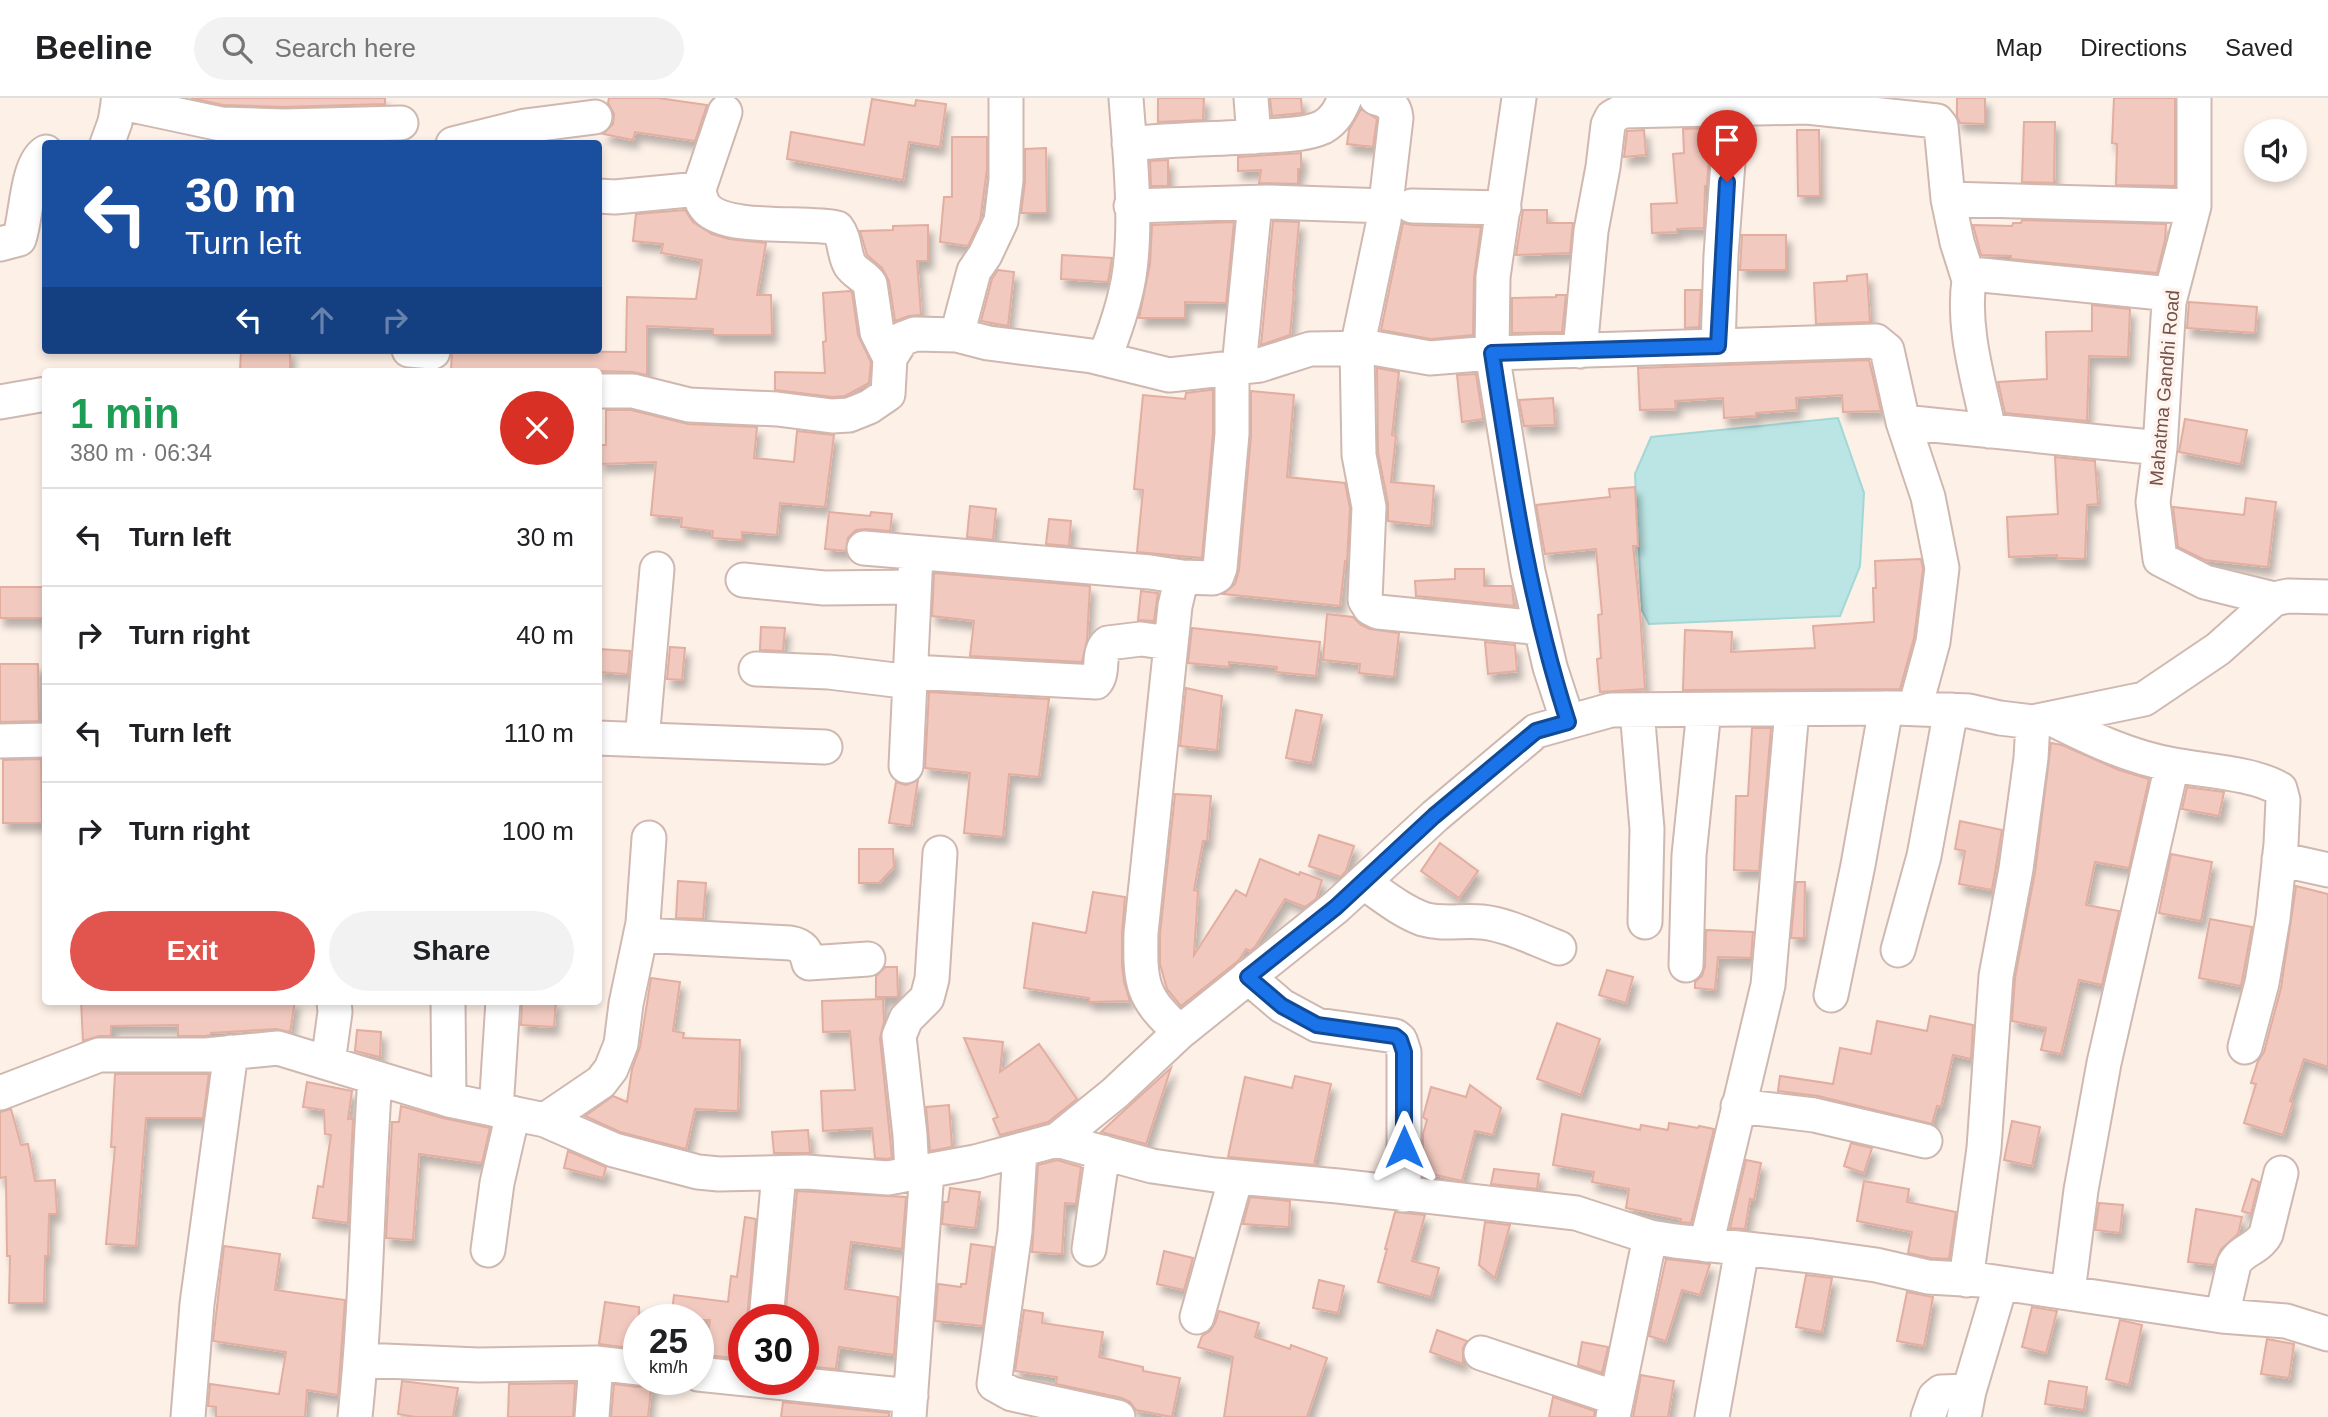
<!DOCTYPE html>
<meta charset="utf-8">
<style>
body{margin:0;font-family:Arial,sans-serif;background:#f2f2f2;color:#202124;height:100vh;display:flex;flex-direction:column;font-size:26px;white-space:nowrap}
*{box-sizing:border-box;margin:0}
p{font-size:23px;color:#757577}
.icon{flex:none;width:38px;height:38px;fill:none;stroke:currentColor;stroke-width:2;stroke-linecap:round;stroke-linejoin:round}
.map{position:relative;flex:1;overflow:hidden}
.drawer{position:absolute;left:42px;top:270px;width:560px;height:637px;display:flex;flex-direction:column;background:#fff;border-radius:7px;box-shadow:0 4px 10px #0003}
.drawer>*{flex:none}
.banner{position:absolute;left:42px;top:42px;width:560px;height:214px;border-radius:7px;box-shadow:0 4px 10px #0003;background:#1a4fa0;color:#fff;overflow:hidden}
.fabs{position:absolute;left:2244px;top:21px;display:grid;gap:14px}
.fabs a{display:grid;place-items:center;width:63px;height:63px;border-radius:50%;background:#fff;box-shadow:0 4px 10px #0003;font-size:35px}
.speed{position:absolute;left:623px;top:1206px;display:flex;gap:14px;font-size:35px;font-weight:700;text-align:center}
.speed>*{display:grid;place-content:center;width:91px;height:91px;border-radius:50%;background:#fff;box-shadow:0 4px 10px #0003;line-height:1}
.speed small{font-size:18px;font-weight:400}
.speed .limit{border:10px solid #d22;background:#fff;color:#111}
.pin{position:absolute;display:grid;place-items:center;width:60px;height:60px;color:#fff;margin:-72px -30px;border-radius:50% 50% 50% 0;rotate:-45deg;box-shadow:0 0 7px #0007}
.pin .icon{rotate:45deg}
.me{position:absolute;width:77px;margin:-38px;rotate:0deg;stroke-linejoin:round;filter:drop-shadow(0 0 5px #0008)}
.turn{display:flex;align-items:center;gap:24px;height:147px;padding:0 28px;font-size:32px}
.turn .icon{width:91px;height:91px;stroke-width:2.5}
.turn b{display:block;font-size:49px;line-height:60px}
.lanes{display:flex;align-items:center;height:66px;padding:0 28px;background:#0003;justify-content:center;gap:35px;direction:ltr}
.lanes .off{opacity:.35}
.round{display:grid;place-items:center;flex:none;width:74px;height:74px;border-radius:37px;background:#f2f2f2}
.overview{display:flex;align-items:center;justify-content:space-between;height:119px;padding:0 28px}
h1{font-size:42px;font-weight:800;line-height:52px;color:#1e9e55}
.primary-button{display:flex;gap:14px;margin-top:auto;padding:14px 28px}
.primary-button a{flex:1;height:80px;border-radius:42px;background:#e2554f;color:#fff;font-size:28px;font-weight:800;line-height:80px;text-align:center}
.primary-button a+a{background:#f2f2f2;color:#202124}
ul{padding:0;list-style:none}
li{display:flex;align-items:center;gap:21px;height:98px;padding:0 28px;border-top:2px solid #e0e0e0}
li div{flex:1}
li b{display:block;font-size:26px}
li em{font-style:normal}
header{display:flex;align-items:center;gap:42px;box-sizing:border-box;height:98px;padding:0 35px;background:#fff;border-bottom:2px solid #e0e0e0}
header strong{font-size:33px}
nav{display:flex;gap:38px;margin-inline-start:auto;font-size:24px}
.search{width:490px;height:63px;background:#f2f2f2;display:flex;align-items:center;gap:18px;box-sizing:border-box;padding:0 24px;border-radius:38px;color:#757577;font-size:26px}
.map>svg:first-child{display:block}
.water{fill:#bbe5e4;stroke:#a2d7d5;stroke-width:2}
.building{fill:#f1c9bf;stroke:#e3ada0;stroke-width:2;filter:url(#shadow)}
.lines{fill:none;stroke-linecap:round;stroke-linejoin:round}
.minor-casing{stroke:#cfb8b0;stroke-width:37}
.minor{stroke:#fff;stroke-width:33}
.route-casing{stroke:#114b97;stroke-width:18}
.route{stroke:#1a73e8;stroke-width:12}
.labels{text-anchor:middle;stroke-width:7;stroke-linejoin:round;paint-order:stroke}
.street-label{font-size:19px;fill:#75534c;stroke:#fff4ed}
</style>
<header>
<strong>Beeline</strong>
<div class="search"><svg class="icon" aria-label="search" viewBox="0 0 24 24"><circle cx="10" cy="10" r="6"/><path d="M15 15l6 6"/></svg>Search here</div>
<nav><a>Map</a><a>Directions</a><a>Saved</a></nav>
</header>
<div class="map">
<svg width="2328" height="1319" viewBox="0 0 2328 1319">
<defs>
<filter id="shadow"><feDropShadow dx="4.5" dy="8" stdDeviation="3.5" flood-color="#0004"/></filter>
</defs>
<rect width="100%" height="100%" fill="#fcf0e7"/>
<path class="water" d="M1838,320l26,75 -4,73 -20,50 -191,8 -7,-14 -7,-136 16,-37z"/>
<path class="building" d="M191,0h194v6l-101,3 -61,-2z
M609,0h49l49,7 -12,36 -60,-9 -2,8 -30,-6 10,-10 1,-10 -6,-11z
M1158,0h46l-1,22 -45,2z
M1270,0h31l1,15 -30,3z
M1957,0h28v26l-25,-1 -3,-6z
M2114,0h61v88l-59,-1 1,-41 -5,-1z
M872,1l43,7 1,-6 30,4 -6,43 -31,-5 -6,38 -116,-21 4,-27 73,13z
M1361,11l16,10 -4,28 -26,-3 2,-14z
M2024,24h31l-1,61 -32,-1z
M1711,30l-4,58h-2l-1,42 -27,1v3l-25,1 -1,-29 26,-1 -4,-49 11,-1 -1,-24z
M1644,32l2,25 -22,2 3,-26z
M1797,32h22l1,66h-22z
M952,39h35v32l-7,52 -12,25 -28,-4 4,-45h8z
M1046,50l1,65h-26l4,-31v-33z
M1301,55v16h-3v15l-39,-1 2,-13 -23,1v-14z
M1168,62v26h-17l-1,-25z
M685,112l8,12 19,12 17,5 37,4 -9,52h14l1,40h-59v-6l-66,-3v49l-14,-3 -35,-1h-147l1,-21 174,2 1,-55 69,2 6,-39 -41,-7 2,-9 -30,-3 3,-27z
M1523,112h24v13h26l-3,30 -54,2z
M2022,122l144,4 -1,16 -8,33 -146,-14v-3l-30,-1 -8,-30 39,1 1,-3h8z
M1273,123l26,1 -6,68h1l-4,45 -29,10z
M1234,124l-8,81 -41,-1v16h-46l11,-54 2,-39z
M1403,125l9,2 69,2 -7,50 -1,58 -42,4 -50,-9z
M928,127v36h-11l4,54 -12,1 -14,5 -6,-40 -7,-13 -15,-13 -7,-24 33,-1v-4z
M1742,137h44v35h-46z
M1062,157l50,3 -4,24 -47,-3z
M998,172l16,2 -6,54 -27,-5 11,-42z
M1867,176l3,48 -54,2 -2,-41 33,-2v-5z
M1685,192h16l-2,37 -14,1z
M850,193l2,1 6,43 13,27 -2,21 -24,13 -12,1 -58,-7v-18l50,1 -2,-31 3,-1 -3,-48z
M1556,197h10l-4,37 -50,1v-35l44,-1z
M2189,204l68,5 -2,26 -68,-5z
M2092,207l38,4 -2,48 -39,-1 -2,65 -82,-8 -7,-31 49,-3 -1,-47 46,-1z
M241,252h49v21h-50z
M1869,262l12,51 -38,1 -1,-17 -46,3 1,12 -41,3v3l-32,2 -1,-20 -48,3 1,8 -36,1 -2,-42z
M1377,270l22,4 -7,63 4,1 -5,46 43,4 -3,40 -43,-5v-18l-10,-50z
M1476,276l7,45 -21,3 -5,-47z
M1210,292h3v43l-11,125 -65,-6 6,-62 -9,-1 9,-94 42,4 1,-6z
M1251,293l43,4 -7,82 58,6 5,25 -3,54 -2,-1 -5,45 -117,-12 12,-10 4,-14 12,-134z
M1553,300l2,27 -31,1 -5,-26z
M606,312h25l57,14 69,3 -3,31 40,4 3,-31 37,4 -9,72 -45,-4 -3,32 -35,-3v8l-30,-2 1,-7 -32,-4 1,-9 -31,-3 5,-53 -56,2 -1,-19h7z
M2185,321l62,11 -6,34 -62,-12z
M2055,359l40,4 3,43 -11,1 -2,54 -28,-1v-3l-48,2 -2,-40 51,-3z
M1635,389l3,59h-5l7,66 5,77 -45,3 -3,-33 4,-1 -3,-43 4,-1 -6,-65 -51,5 -9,-49 74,-8 -1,-8z
M2246,400l30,4 -8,65 -63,-7 -27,-13 -5,-40 71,8z
M970,408l26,3 -3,31 -26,-3z
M829,414l41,4 1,-4 21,2 -2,17 -24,-2 -10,1 -8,8 -2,13 -21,-2z
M1049,421l22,2 -2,25 -23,-2z
M1921,461l2,10 -9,69 -14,51 -217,1 2,-60 47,2 -1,20 84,-4 -2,-22 61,-4 -1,-34h3l-1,-27z
M1455,471h29v17h28l2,20 -98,-10 -1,-15 40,-2z
M934,475l156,13 -3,54 -5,22 -112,-6 4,-35 -42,-5z
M0,489h46v31h-46z
M1141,493l17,2 -4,28 -16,-1z
M1327,516l26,3 8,8 9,4 29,4 -5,44 -35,-4 1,-9 -37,-4z
M761,529l24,1 -2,23 -23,-1z
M1192,530l128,14 -4,34 -40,-4 1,-5 -48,-5v5l-41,-4z
M1485,544l30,3 2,26 -29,3z
M670,549l15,1 -3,32 -15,-1z
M598,551l32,2 -2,23 -30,-2z
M0,566h38l1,57 -39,1z
M1186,590l36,8 -5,54 -37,-4z
M929,594l120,7 -10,78 -30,-3 -6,63 -39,-4 6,-60 -45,-5z
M1296,612l26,5 -10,48 -26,-5z
M1752,630h19l-12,143 -25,-1 2,-74h12z
M2051,645l11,2 57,25 30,9 -20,89 -34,-6 -9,43 33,6 -17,74 -23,-5 -18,74 -20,-4 5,-22 -34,-7 3,-43 20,-106z
M41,661l1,64h-39v-63z
M918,682l-7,46 -22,-3 7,-41 10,3z
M2187,689l37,5 -5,24 -37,-7z
M1175,696l36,2 -4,45h-4l-9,49 4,1 -4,64 42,-65 10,6 14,-37 39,16 1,-3 22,8 -6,19 -11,8 -20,-8 -30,48 -5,4 -4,-2 -7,11 -58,46 -14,-17 -7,-25v-30z
M1960,723l42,9 -10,60 -33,-6 6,-33 -10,-2z
M1319,737l35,11 -8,25 -5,6 -32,-11z
M1440,745l38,28 -19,27 -38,-27z
M859,751h34l1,18 -15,16h-20z
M2171,756l41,8 -11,59 -42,-8z
M678,783l28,2 -3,36 -27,-1z
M1796,784h9l-1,56h-13z
M2296,788l32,8v173l-24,-8 -14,42 3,1 -10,33 -39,-12 12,-39 -5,-1 7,-22 6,-9 17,-64z
M1093,794l32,5 -3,36v33l2,16 6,19 -41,1v-4l-65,-10 9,-65 53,10z
M2210,821l42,8 -11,59 -42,-8z
M1706,832l47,2 -2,26 -33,-1 -3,33 -20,-2v-6l7,-6 3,-10z
M885,869h12l1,30h-22v-21z
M1607,872l26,7 -7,26 -27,-8z
M651,880l29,4 -7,49 11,2 -1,5 57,2 -2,71 -43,-2 -9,40 -66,-17 -35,-16 28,-20 14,6 5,-33 8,-22z
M883,901l1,23 -4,16 12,120 -5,1 -12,-1 -3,-30 -49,3 -2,-40 34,-1 -5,-59 -27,1 -1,-31z
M81,903h214l-5,31 -14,-3 -65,4v2l-6,1h-27v-11l-67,1v10h-12l-16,5z
M522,903h34l-2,26 -33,-2z
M1930,918l43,9 -2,34 -18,-4 -12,52 -4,-1 -5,18 -114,-28 -40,-5 2,-15 53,8 7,-36 31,6 6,-33 50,10z
M1557,925l43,16 -19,56 -44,-16z
M357,932l24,2 -1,25 -25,-6z
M964,940l39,4 -3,30 39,-28 38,55 -29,23 -48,13 -7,-16 5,-2z
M1171,970l-25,76 -45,-12 27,-25z
M115,976h94l-6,44h-57l-10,128 -30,-2 9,-97h-4z
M1295,978l36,8 -17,81 -86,-8 17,-80 47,11z
M307,984l45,9 -4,28h5l-5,104 -35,-5 5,-32 5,1 8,-52 -6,-1 -1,-24 -21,-3z
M1470,987l31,23 -8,27 -18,-4 -13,50 -26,-6 -1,3 -12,-2v-42l4,-14 -4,-3 8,-30 35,10z
M949,1007l3,42 -22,4 -4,-44z
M401,1008l42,12 47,10 -8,35 -63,-9 -6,86 -27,-2 6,-116h7z
M11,1011l10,36 7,-1 7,37 20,-1 2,34h-8l-1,42h-3l-1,47h-35l1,-47h-3l-1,-79 -6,1v-66z
M1562,1016l78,16 1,-5 27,5 1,-7 29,5 1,-2 15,3 -23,94 -11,-1 1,-3 -55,-11 3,-19 -37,-7 2,-10 -41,-7z
M2012,1023l28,6 -8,39 -28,-6z
M808,1032l2,23h-36l-2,-21z
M1851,1045l21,5 -8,25 -20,-7z
M568,1053l38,16 -3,11 -39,-10z
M1057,1062l24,7 -5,37 -11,-1 -3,51 -30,-2 6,-87z
M1746,1062l15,3 -7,37 -4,-1 -5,30 -15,-1z
M1494,1071l45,5 -2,15 -46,-5z
M2252,1081l7,3 -8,32 -9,-3z
M1864,1083l45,8 -2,13 49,10 -7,47 -18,-1 -23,-5 4,-21 -55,-11z
M950,1090l30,4 -5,36 -33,-4 2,-22h4z
M797,1093l109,6 -4,52 -51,-7 -6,47 53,8 -4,58 -55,-8 -3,22 -33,-3v-46l-18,-1z
M1250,1099l40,4 -1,26 -46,-3z
M2099,1105l24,2 -3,28 -25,-3z
M2196,1111l46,8 -4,17 -17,15 -7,16 -26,-3z
M1395,1114l30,3 -13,46 27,7 -8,29 -53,-15 9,-33h-2z
M745,1119l11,2 -9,101h-3v39l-39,-4 5,-35h-39l3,-25 54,7 3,-26 6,1z
M1485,1124l25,3 -15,53 -16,-13z
M971,1146l22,3 -10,79 -48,-5 3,-37 23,3v-3h5z
M224,1148l56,8 -5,36 70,10 -7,95 -31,-5 -2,27h-89v-10l-8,-1 2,-22 69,10 7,-42 -73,-11z
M1164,1153l29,7 -9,32 -27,-6z
M1666,1161l44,5 -10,31 -18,-5 -16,51 -17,-5z
M1806,1177l26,3 -10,54 -26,-5z
M1319,1182l25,6 -6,27 -25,-5z
M1907,1194l26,5 -9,49 -27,-5z
M605,1204l34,5v42l-40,-5z
M2032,1209l25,4 -11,42 -24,-6z
M1024,1212l19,3 -1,10 61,9 -4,25 44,10v4l37,7 -8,39 -36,-7 -6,-8 -8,-4 -66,-14 1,-7 -42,-6z
M1219,1213l40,12 -4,14 35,12 1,-4 36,13 -20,59h-83l9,-60 -35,-10 4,-11 8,-5 5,-8z
M2120,1222l22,5 -13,60 -23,-6z
M1437,1232l30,11 -4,7v16l-33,-12z
M2267,1241l27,5 -5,34 -28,-4z
M1582,1244l26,5 -6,26 -24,-8z
M1641,1277l33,6 -6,36h-35z
M402,1283l56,7 -5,29h-38l-17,-3z
M652,1283l-4,36h-37l3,-33 23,3 9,-1z
M2049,1283l38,6 -3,23 -39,-6z
M575,1285l-2,34h-65l1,-33z
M1553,1299l42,14 -1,6h-45z
M783,1304l106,11v4h-108z"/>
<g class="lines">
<defs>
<path id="minor" d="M1251,0l3,39
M1376,0c12,3 19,8 20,20l-12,102 -27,128 2,107 10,52 -4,93 5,8 8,4 163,16
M1519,0l-26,179 -1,76 36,219 22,95 18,55
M2194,0v108l-25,96 -9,146 -7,54 7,57 45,23 69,17
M118,4l103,22 63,2 117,-3
M725,14l-26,77c1,7 2,14 8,20 22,22 99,12 130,19 9,11 6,25 13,37 5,8 15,11 20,19l7,48 13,26
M107,46l8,-22 4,-24
M453,46l72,-18 70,-9
M1129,46c45,-5 90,-5 135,-8 20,-1 41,-1 59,-9 12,-7 17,-17 22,-29
M598,98l17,1 84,-8
M1948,101l246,7
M1131,108l136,-4 119,4
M1412,108l92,2
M0,146l19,-5c8,-22 7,-75 27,-87
M957,237l17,-64 11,-16 16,-34 5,-41v-82
M1718,248l3,-91 11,-146
M409,252l24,2
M1580,253l11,-120 12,-64 5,-42 4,-8 11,-6 184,-4 130,14 4,5 7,73 9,43 12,38
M1104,261c10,-25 19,-51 24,-77 10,-53 2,-129 -2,-184
M1239,269l16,-164
M598,293h35l56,14 88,4 55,7 17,-1 20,-8 19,-13 2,-36 12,-19 13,-5 42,1 31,8 104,13 77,19 91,-10 50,-16 63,-1 57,10 62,-5 384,-12 11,9 16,72 25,75 14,71 -9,74 -18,66
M0,304l46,-8
M1903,324l257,26
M1989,333c-10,-49 -27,-101 -20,-151l13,-5 189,19
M864,450l286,24 32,5
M743,482l81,8 90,-1
M756,571l73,3 82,10
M912,574l184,10c9,-12 0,-28 12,-39l33,-4 29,4
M1637,612l10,119 -2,93
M2052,621c40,20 77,38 122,46 31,6 79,8 106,24l3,11 -2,44 -8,74 -11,65 -17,64
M598,640l227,9
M642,642l15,-171
M0,643l46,-1
M906,668l10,-212
M2279,761l49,11
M1363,784c19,13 38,29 60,37 20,6 39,1 59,3 27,3 53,17 77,26
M641,837l149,8c13,2 16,8 19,20l59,-4
M1898,852l26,-94 27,-146
M1686,867l3,-110 15,-145
M1248,879l34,29 35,19 78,11 5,4 4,12v143
M1831,897l27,-130 28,-157
M448,903l1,99
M1180,934c-39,-35 -40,-48 -39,-99l34,-327 7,-29 31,1 4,-2 3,-8 12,-134v-67
M328,965l7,-51 -1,-11
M0,995l99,-38h107l72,-7 171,52 96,20 69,30 84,22 21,2 87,-2 82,6 87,-16 82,-22 95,26 63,9 123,11 238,27 74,24 25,4 137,15 64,9 52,12 53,3 241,36 64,5 42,13
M1738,1008l76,9 111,26
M496,1012l7,-109
M545,1022l56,-38 10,-13 10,-25 5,-40 17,-81 6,-85
M1057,1042l58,-47 65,-61 156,-125 99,-91 101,-85 75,-21 286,-2 72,3 31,7 33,4 111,-23 74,-50 56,-50 14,-3 40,1
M1020,1052l-5,81 -21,153 18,10 106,23
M912,1075l-2,-38 -11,-99 7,-17 21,-21 5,-19 8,-126
M1706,1147l62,-260 24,-275
M1089,1151l14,-97
M488,1152l9,-67 16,-70
M1966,1182l18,-132 12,-172 20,-107 15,-111 2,-36
M2068,1194l13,-102 23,-127 68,-298
M2222,1218l12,-52c7,-14 24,-15 32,-30l15,-61
M1197,1219l39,-140
M766,1222l13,-147
M1481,1255l135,45
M361,1262l117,5 118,-2 43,5
M698,1276l213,22
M188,1319l9,-113 34,-252
M355,1319c12,-113 12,-226 20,-339
M592,1319l4,-54
M909,1319l18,-246
M1613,1319l37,-180
M1712,1319l30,-168
M1928,1319l7,-20 6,-5 28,-1
M1964,1319l5,-26 32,-108"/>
</defs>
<use href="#minor" class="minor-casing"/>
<use href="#minor" class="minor"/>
</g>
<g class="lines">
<defs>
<path id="route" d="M1404,1049v-95l-4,-12 -5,-4 -78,-11 -35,-19 -34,-29 88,-70 98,-91 102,-85 32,-9c-39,-121 -57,-245 -76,-369l226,-7 9,-164"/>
</defs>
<use href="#route" class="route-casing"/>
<use href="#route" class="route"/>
</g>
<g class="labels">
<g class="street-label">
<text transform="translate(2164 290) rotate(-85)" y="7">Mahatma Gandhi Road</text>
</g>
</g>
</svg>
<div class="fabs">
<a><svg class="icon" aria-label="sound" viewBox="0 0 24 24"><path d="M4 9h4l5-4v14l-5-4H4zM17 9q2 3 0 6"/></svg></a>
</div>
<div class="speed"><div>25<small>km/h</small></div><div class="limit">30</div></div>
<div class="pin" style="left:1727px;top:84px;background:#d93025"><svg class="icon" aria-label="arrive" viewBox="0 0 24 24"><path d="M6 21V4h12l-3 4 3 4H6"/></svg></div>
<svg class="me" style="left:1404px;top:1049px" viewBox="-20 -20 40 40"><path d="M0-17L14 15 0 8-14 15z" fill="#1a73e8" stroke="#fff" stroke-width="4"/></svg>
<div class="banner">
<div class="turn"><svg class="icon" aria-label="left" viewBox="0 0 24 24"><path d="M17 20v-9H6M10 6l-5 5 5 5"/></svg><div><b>30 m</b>Turn left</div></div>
<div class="lanes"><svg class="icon" aria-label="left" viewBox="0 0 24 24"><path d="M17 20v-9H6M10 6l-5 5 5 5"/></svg><svg class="icon off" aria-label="ahead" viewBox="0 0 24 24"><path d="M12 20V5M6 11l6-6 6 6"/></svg><svg class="icon off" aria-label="right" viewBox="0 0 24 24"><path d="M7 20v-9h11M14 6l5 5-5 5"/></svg></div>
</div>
<section class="drawer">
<div class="overview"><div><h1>1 min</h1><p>380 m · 06:34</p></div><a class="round" style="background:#d93025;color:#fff"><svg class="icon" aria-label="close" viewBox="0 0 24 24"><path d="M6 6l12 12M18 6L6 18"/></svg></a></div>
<ul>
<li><svg class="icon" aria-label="left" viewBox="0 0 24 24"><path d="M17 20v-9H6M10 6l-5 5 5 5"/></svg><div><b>Turn left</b></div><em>30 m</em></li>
<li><svg class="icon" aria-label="right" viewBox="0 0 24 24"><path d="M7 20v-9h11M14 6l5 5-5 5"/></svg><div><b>Turn right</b></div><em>40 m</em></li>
<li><svg class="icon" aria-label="left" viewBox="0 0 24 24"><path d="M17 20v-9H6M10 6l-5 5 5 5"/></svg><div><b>Turn left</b></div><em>110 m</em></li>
<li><svg class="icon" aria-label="right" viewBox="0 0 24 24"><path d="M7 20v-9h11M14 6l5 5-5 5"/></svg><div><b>Turn right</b></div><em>100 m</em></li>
</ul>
<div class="primary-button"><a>Exit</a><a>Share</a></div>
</section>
</div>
